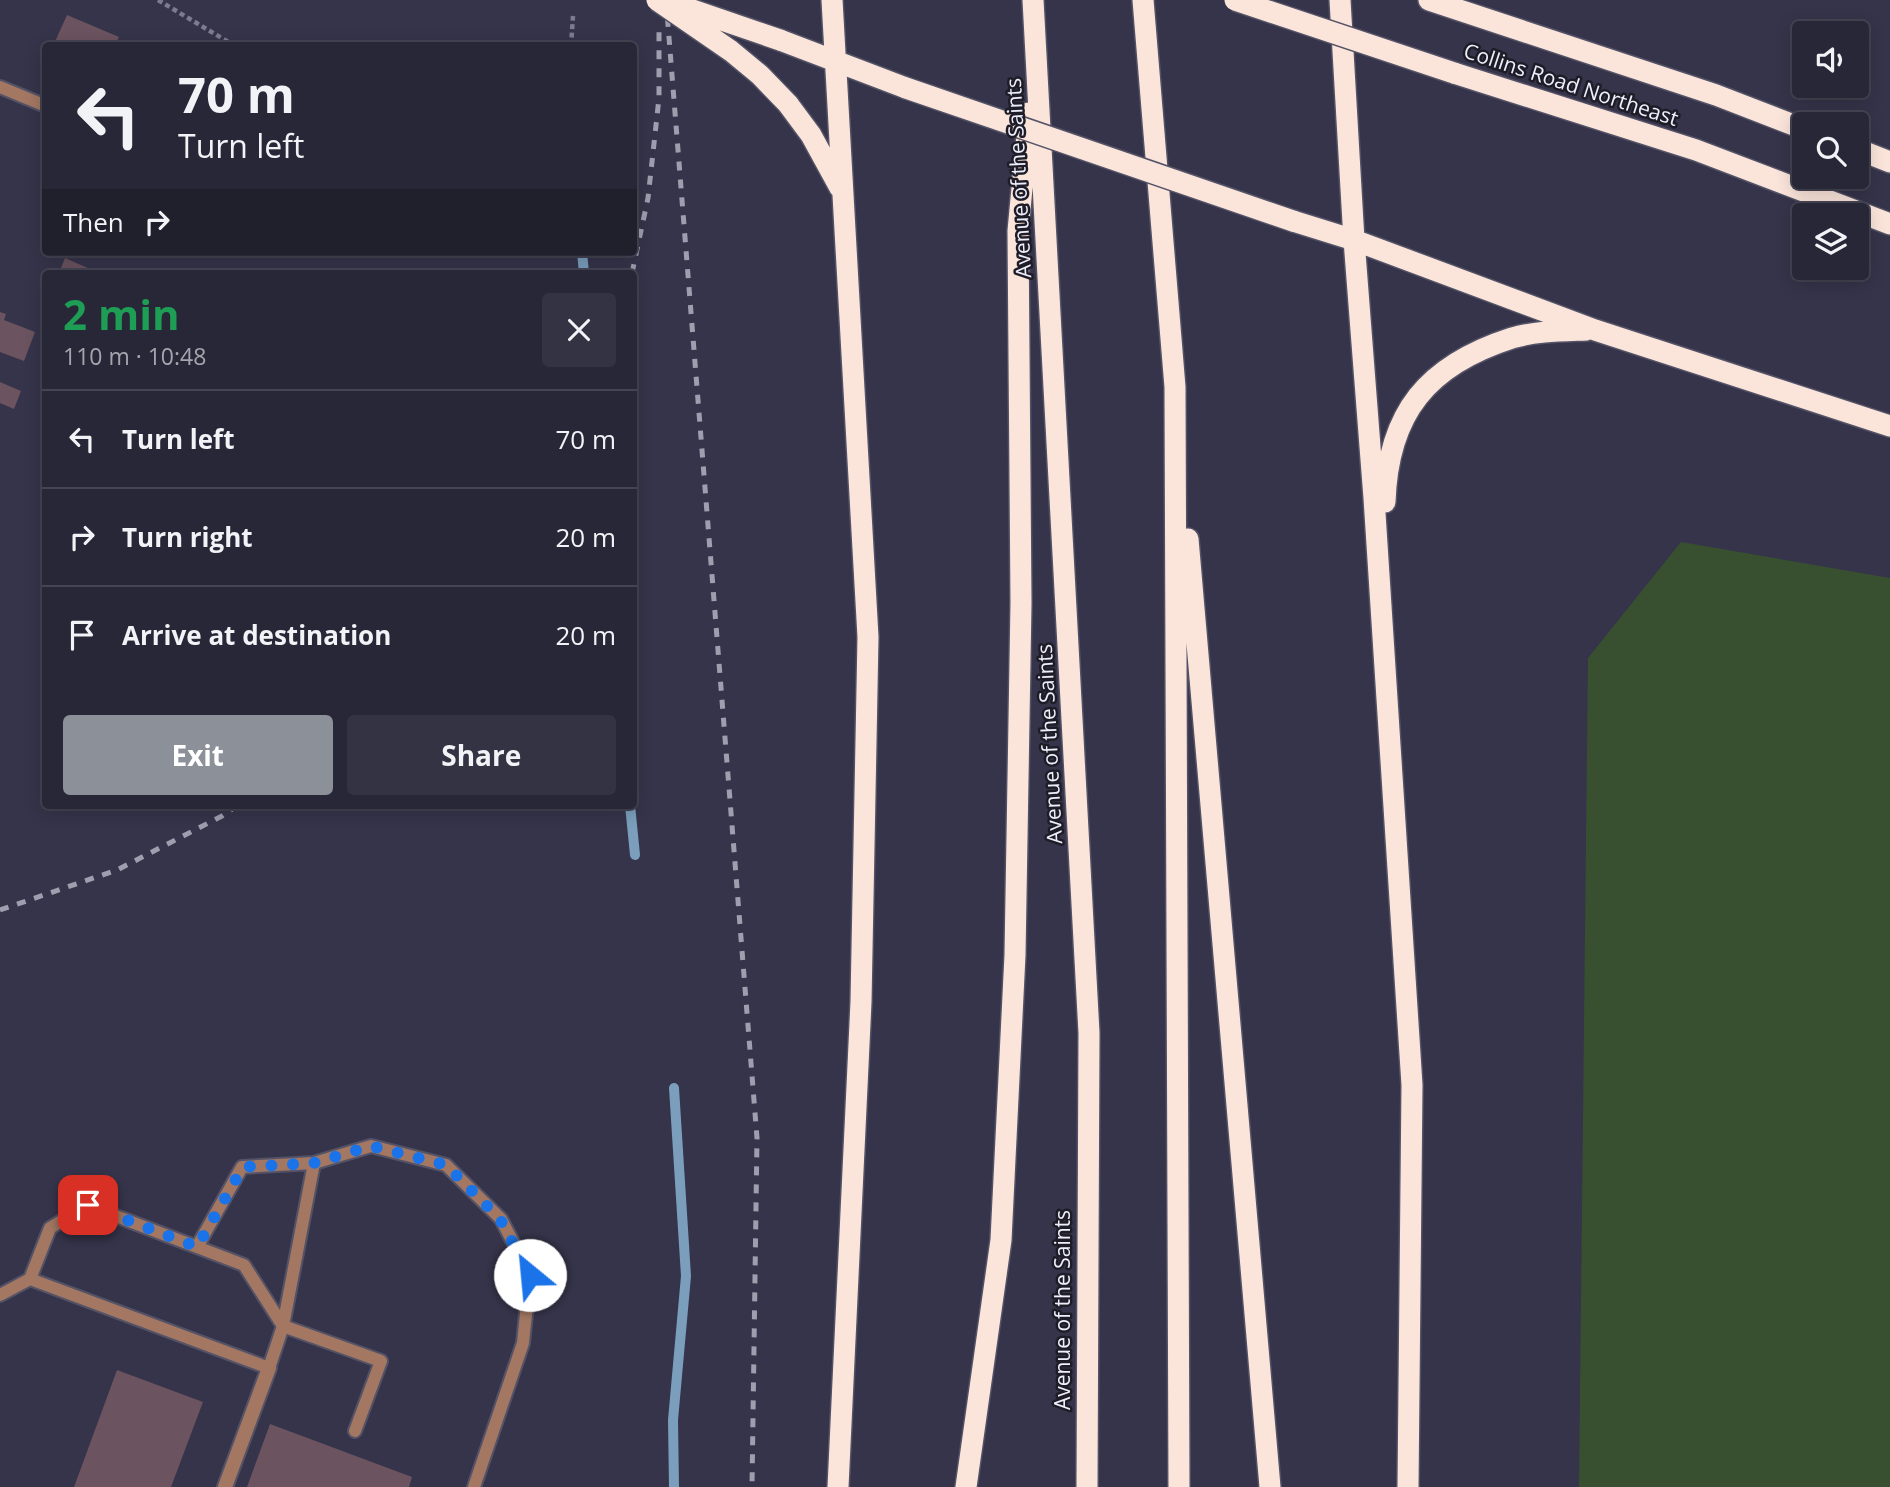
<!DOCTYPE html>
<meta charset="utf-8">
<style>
body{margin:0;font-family:"Open Sans",sans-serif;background:#343343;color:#f1f3f6;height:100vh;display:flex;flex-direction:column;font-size:26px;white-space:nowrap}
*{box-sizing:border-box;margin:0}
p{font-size:23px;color:#a5a5ae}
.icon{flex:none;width:38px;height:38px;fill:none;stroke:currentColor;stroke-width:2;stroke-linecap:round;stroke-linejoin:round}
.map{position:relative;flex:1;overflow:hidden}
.drawer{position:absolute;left:42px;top:270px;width:595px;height:539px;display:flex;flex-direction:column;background:#282738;border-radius:7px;box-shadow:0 4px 18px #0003,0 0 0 2px #444453}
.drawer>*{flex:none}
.banner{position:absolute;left:42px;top:42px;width:595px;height:214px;border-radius:7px;box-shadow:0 4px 18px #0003,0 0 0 2px #444453;background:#282738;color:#f1f3f6;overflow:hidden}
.tools{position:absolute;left:1792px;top:21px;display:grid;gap:14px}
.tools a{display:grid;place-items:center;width:77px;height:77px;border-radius:7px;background:#282738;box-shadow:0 4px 18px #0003,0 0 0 2px #444453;font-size:35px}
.pin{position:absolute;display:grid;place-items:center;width:60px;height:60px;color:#fff;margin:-30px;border-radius:14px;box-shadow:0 4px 10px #0006}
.me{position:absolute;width:77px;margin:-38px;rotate:332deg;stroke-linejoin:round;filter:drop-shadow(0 0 5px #0008)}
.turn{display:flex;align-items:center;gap:24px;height:147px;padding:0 21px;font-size:32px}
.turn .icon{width:91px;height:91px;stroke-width:2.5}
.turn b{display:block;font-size:49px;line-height:60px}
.then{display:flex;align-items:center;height:66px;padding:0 21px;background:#0003;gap:14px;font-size:26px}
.round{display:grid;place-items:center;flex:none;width:74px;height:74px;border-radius:7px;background:#343343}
.overview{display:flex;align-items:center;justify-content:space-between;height:119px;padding:0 21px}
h1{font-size:42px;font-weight:700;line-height:52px;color:#1e9e55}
.action{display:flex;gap:14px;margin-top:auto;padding:14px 21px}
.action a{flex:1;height:80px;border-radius:7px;background:#8c9099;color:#fff;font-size:28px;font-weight:700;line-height:80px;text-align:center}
.action a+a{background:#343343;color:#f1f3f6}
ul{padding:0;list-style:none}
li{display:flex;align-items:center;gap:21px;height:98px;padding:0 21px;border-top:2px solid #444453}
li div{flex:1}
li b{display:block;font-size:26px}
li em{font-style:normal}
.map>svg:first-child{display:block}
.green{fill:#385030}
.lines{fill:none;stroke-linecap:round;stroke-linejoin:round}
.stream{stroke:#7a9ebc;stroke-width:10}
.building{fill:#6b535f}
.lane-casing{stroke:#535266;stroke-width:16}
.street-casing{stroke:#535266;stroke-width:18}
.highway-casing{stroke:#535266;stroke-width:24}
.path{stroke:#7d7b8e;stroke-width:4.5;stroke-dasharray:5 3.5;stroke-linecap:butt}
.lane{stroke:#a37762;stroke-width:12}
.street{stroke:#a37762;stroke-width:14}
.highway{stroke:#fbe5db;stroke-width:21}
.rail{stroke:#9f9eaf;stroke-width:5;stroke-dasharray:9 9;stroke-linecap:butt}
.highway-bridge-casing{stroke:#535266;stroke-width:24;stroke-linecap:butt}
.highway-bridge{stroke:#fbe5db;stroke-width:21}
.route{stroke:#1a73e8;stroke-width:12;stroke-dasharray:0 21.6}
.labels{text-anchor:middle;stroke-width:5;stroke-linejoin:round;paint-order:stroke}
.street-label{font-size:21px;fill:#eeeefc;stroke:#1e1d27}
</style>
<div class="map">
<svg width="1890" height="1487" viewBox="0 0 1890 1487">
<rect width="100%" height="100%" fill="#36344a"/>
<path class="green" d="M1681,542l209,36v909h-311l9,-829z"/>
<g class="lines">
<path class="stream" d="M582,252l2,21
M630,805l5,50
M674,1088l12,188 -13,144 1,67"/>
</g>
<path class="building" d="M67,15l52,22 -4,9h-62z
M65,258l34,15h-40z
M0,312l6,2 -2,6 31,12 -11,29 -24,-9z
M0,382l21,9 -7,18 -14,-6z
M117,1370l86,32 -32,85h-97z
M270,1424l142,53 -3,10h-162z"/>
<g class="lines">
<defs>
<path id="lane" d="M0,87l46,19
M87,1205l157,60 39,61 -14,42 -239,-89 20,-51z
M197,1247l45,-80 72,-4
M0,1295l30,-16
M355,1431l26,-70 -98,-35 31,-163 57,-17 75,19 55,54 29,56 -7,68 -49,144"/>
<path id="street" d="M225,1487l44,-119"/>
<path id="highway" d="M832,0l36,637 -7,365 -23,485
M1033,0l56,1033 -2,454
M1143,0l32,387 4,1100
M1340,0l14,240 20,258 38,587 -4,402
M1429,0l287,95 88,34
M780,40l126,48
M1454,73l242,77 194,74
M788,104l23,31 29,53
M1857,149l33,13
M1293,221l61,19 241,90 295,96
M1385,502c3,-90 43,-137 127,-164 24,-7 50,-7 75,-8
M1188,539l82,948
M966,1487l35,-247 14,-285 6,-352 -3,-372 11,-118"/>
</defs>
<use href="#lane" class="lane-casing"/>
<use href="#street" class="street-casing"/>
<use href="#highway" class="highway-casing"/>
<path class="path" d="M158,0l77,46
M571,46l2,-30"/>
<use href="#lane" class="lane"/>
<use href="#street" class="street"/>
<use href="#highway" class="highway"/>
<path class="rail" d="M666,0l91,1138 -5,349
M632,273l16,-75 11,-100v-74
M0,910l117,-40 105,-54 16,-11"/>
<defs>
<path id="highway-bridge" d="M657,0l74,51 29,24 28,29
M1235,0l219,73
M675,4l105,36
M906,88l387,133"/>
</defs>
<use href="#highway-bridge" class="highway-bridge-casing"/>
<use href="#highway-bridge" class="highway-bridge"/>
</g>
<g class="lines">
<path class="route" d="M88,1205l109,42 46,-80 71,-4 57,-17 75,19 54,54 30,56"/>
</g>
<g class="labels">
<g class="street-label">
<text transform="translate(1571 85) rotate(18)" y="7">Collins Road Northeast</text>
<text transform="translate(1019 178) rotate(-93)" y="7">Avenue of the Saints</text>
<text transform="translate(1050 744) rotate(-93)" y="7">Avenue of the Saints</text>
<text transform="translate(1063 1310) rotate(-90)" y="7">Avenue of the Saints</text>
</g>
</g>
</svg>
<div class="tools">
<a><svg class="icon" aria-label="sound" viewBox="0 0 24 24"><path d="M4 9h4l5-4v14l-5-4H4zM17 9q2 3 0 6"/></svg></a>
<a><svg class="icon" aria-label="search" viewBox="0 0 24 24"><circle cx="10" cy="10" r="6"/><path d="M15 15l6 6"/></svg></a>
<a><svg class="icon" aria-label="layers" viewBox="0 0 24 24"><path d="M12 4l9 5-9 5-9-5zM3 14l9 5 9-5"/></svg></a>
</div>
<div class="pin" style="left:88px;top:1205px;background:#d93025"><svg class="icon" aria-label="arrive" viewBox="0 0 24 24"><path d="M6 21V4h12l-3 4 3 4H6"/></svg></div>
<svg class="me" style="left:530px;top:1275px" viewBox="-20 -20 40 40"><circle r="19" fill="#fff"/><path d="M0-13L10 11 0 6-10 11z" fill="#1a73e8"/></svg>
<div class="banner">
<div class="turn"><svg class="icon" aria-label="left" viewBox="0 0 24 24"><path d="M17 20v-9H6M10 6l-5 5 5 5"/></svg><div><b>70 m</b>Turn left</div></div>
<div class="then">Then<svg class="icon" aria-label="right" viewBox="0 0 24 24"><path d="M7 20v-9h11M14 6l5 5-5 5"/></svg></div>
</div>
<section class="drawer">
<div class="overview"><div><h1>2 min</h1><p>110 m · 10:48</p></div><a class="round"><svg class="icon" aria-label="close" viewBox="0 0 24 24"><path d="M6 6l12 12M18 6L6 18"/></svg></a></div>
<ul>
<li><svg class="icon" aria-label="left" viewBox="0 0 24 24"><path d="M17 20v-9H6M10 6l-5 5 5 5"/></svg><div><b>Turn left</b></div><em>70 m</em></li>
<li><svg class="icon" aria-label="right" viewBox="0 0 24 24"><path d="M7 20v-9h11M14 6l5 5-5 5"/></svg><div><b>Turn right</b></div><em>20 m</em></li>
<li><svg class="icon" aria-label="arrive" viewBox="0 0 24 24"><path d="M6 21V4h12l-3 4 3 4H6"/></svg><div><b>Arrive at destination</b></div><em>20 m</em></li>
</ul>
<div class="action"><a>Exit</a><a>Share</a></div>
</section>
</div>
